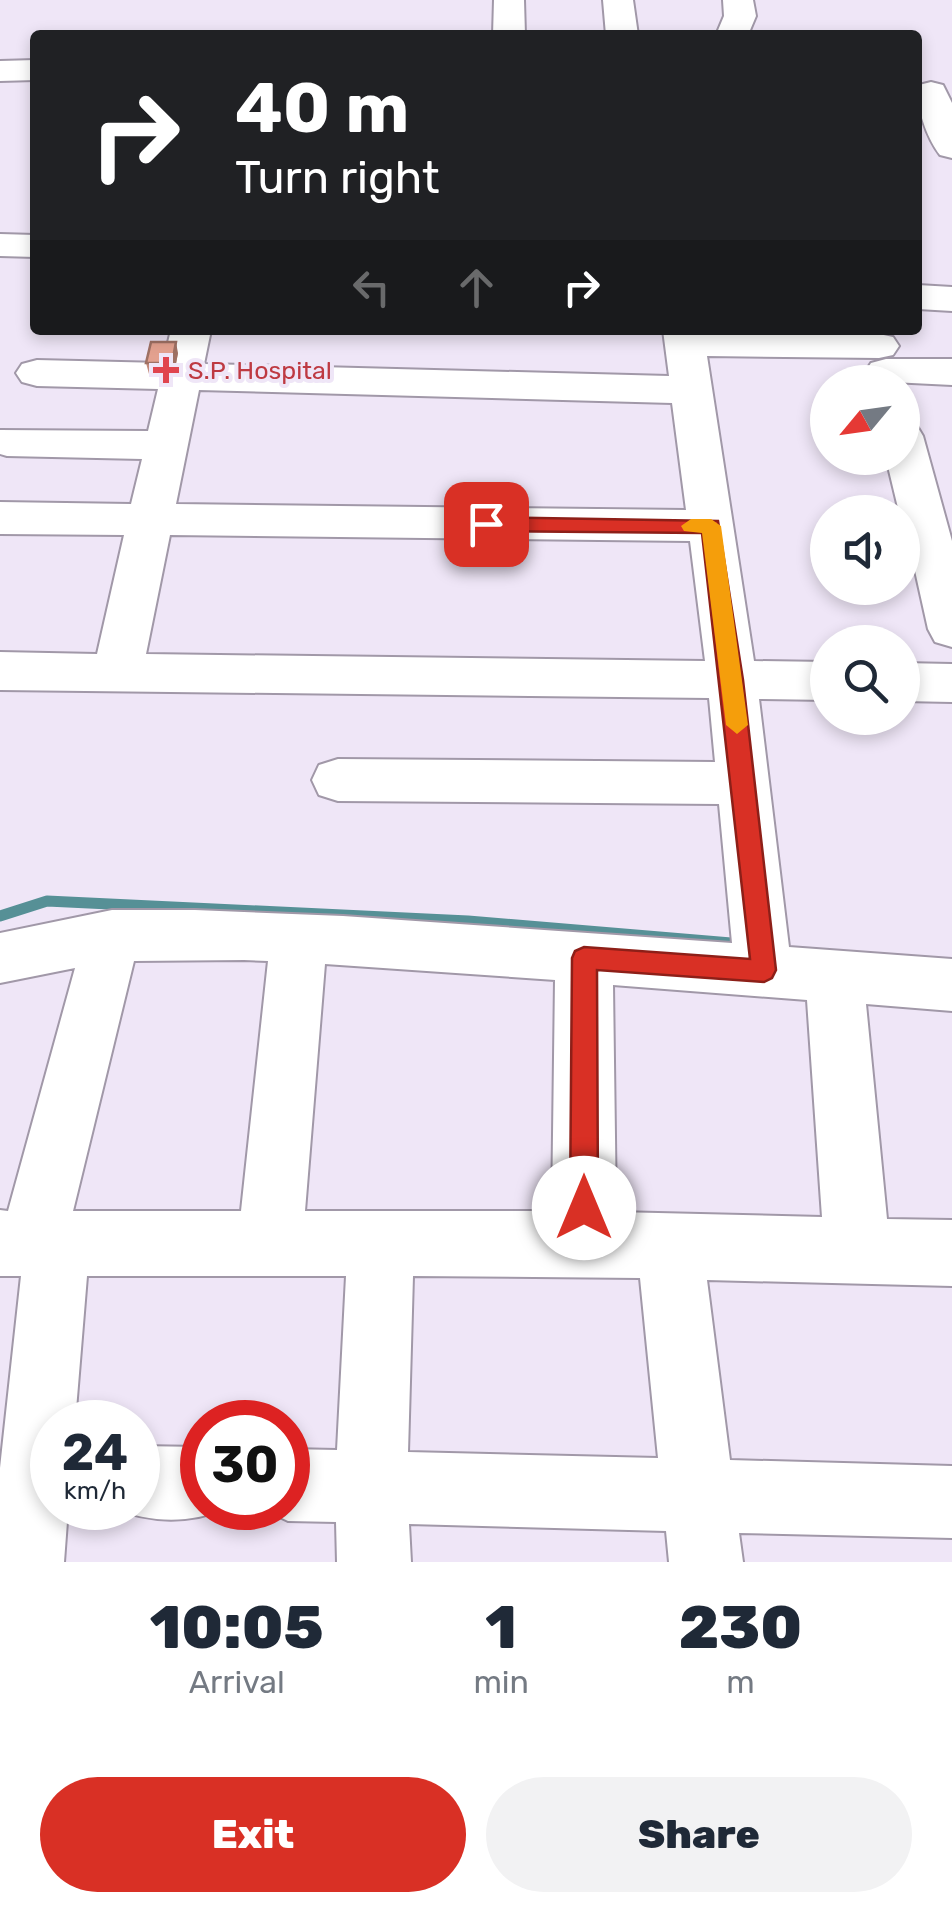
<!DOCTYPE html>
<style>
body{margin:0;font-family:Rubik,sans-serif;background:#f2f2f3;color:#1f2937;height:100vh;display:flex;flex-direction:column;font-size:38px;white-space:nowrap}
*{box-sizing:border-box;margin:0}
p{font-size:32px;color:#747a83}
.icon{flex:none;width:55px;height:55px;fill:none;stroke:currentColor;stroke-width:2;stroke-linecap:round;stroke-linejoin:round}
.map{position:relative;height:1562px;overflow:hidden}
.side{display:flex;flex-direction:column;background:#fff;flex:1}
.side>*{flex:none}
.hud{position:absolute;left:30px;top:30px;width:892px;height:305px;border-radius:10px;box-shadow:0 5px 15px #0003;background:#202124;color:#fff;overflow:hidden}
.needle{width:65px;rotate:241deg}
.fabs{position:absolute;left:810px;top:365px;display:grid;gap:20px}
.fabs a{display:grid;place-items:center;width:110px;height:110px;border-radius:50%;background:#fff;box-shadow:0 5px 15px #0003;font-size:50px}
.speed{position:absolute;left:30px;top:1400px;display:flex;gap:20px;font-size:50px;font-weight:700;text-align:center}
.speed>*{display:grid;place-content:center;width:130px;height:130px;border-radius:50%;background:#fff;box-shadow:0 5px 15px #0003;line-height:1}
.speed small{font-size:25px;font-weight:400}
.speed .limit{border:15px solid #d22;background:#fff;color:#111}
.pin{position:absolute;display:grid;place-items:center;width:85px;height:85px;color:#fff;margin:-42px;border-radius:20px;box-shadow:0 5px 15px #0006}
.me{position:absolute;width:110px;margin:-55px;rotate:0deg;stroke-linejoin:round;filter:drop-shadow(0 0 8px #0008)}
.turn{display:flex;align-items:center;gap:35px;height:210px;padding:0 40px;font-size:45px}
.turn .icon{width:130px;height:130px;stroke-width:2.5}
.turn b{display:block;font-size:70px;line-height:85px}
.lanes{display:flex;align-items:center;height:95px;padding:0 40px;background:#0003;justify-content:center;gap:50px;direction:ltr}
.lanes .off{opacity:.35}
.eta{display:flex;justify-content:space-evenly;align-items:center;height:170px;text-align:center}
.eta b{font-size:60px;font-weight:800;line-height:70px}
.primary-button{display:flex;gap:20px;margin-top:auto;padding:20px 40px}
.primary-button a{flex:1;height:115px;border-radius:60px;background:#d93025;color:#fff;font-size:40px;font-weight:800;line-height:115px;text-align:center}
.primary-button a+a{background:#f2f2f3;color:#1f2937}
.map>svg:first-child{display:block}
.lines{fill:none;stroke-linecap:round;stroke-linejoin:round}
.stream{stroke:#569096;stroke-width:11}
.minor-casing{stroke:#a198a8;stroke-width:4}
.minor{fill:#fff;fill-rule:evenodd}
.wall{fill:#c38a7b}
.shaded-wall{fill:#9f7164}
.building{fill:#e3a18f;stroke:#9f7164;stroke-width:2.5}
.route{fill:#d93025;stroke:#8d1f18;stroke-width:2.5}
.slow{fill:#f59e0b}
.health-dot{fill:#e0444e;stroke:#efe6f7;stroke-width:4}
.labels{text-anchor:middle;stroke-width:8;stroke-linejoin:round;paint-order:stroke}
.far-health-label{font-size:25px;fill:#be3a42;stroke:#efe6f7;text-anchor:start}
</style>
<div class="map">
<svg width="952" height="1562" viewBox="0 0 952 1562">
<rect width="100%" height="100%" fill="#efe6f7"/>
<g class="lines">
<path class="stream" d="M0,916l47,-15 421,20 275,23"/>
<defs>
<path id="minor" d="M494,0h30l1,35h-32z
M603,0h30l5,35h-32z
M723,0h30l3,16 -8,19h-32l8,-19z
M35,60v20l-35,1v-20z
M931,82l12,3 9,18v55l-12,-3c-13,-17 -25,-49 -21,-70z
M0,234l35,1v22l-35,-1z
M918,285l34,2v24l-34,-2z
M171,330h40l-7,34 465,12 -6,-46 216,4 14,3 6,9 -6,9 -14,3 -172,-2 47,305 74,1v38l-69,-1 30,248 163,12v52l-86,-7 21,215 65,1v66l-245,-6 23,180 222,6v72l-213,-5 4,29h-74l-3,-31 -257,-7 2,38h-74l-1,-40 -48,-1 -27,-13h27v-59l49,1 9,-174h-259l-12,146h-23v86h16l-4,54h-64v-94l21,-192h-21v-66l8,1 67,-243 -75,15v-50l112,-23h83l148,6 389,27 -13,-139 -381,-3 -19,-6 -7,-15 7,-15 19,-6 377,3 -6,-64 -709,-8v-38l97,2 27,-119 -124,-1v-32l131,2 11,-45 -135,-3 -7,-2v-24l148,1 10,-42 -121,-3 -15,-4 -6,-9 6,-9 15,-4 126,3zM199,390l473,13 14,107 -510,-6zM170,535l520,6 15,120 -559,-7zM244,960l24,1 -27,250h-168l61,-250zM325,964l230,16 -3,231h-247zM613,985l194,15 15,217 -206,-5zM413,1276l227,2 18,180 -250,-6z
M886,359h66v26l-81,-4 -6,-9 6,-9z
M902,422l15,4 6,10 29,105v106l-17,-5 -7,-13 -26,-117h-3l-13,-54h16z
M902,663l50,1v38l-50,-1z
M138,1446l64,1v61h25c-36,16 -77,15 -114,0h25z"/>
</defs>
<use href="#minor" class="minor-casing"/>
<use href="#minor" class="minor"/>
</g>
<path class="wall" d="M178,353l-4,21h-25l-3,-11z"/>
<path class="shaded-wall" d="M176,342l2,11 -4,21 -2,-11z"/>
<path class="building" d="M151,342h25l-4,21h-26z"/>
<path class="route" d="M486,517l232,4 25,159 33,290 -4,8 -8,4 -167,-12 1,238 -4,10 -10,4 -10,-4 -4,-10 2,-250 3,-7 9,-4 166,12 -48,-426 -216,-2 -9,-7z"/>
<path class="slow" d="M711,519l10,7 27,199 -11,9 -11,-9 -24,-192 -18,-2 -3,-5 10,-7z"/>
<path class="health-dot" d="M161 355h10v10h10v10h-10v10h-10v-10h-10v-10h10z"/>
<g class="labels">
<g class="far-health-label">
<text x="188" y="379">S.P. Hospital</text>
</g>
</g>
</svg>
<div class="fabs">
<a><svg class="needle" viewBox="-14 -14 28 28"><path d="M0-13l5 13h-10z" fill="#e53935"/><path d="M0 13l5-13h-10z" fill="#747a83"/></svg></a>
<a><svg class="icon" aria-label="sound" viewBox="0 0 24 24"><path d="M4 9h4l5-4v14l-5-4H4zM17 9q2 3 0 6"/></svg></a>
<a><svg class="icon" aria-label="search" viewBox="0 0 24 24"><circle cx="10" cy="10" r="6"/><path d="M15 15l6 6"/></svg></a>
</div>
<div class="speed"><div>24<small>km/h</small></div><div class="limit">30</div></div>
<div class="pin" style="left:486px;top:524px;background:#d93025"><svg class="icon" aria-label="arrive" viewBox="0 0 24 24"><path d="M6 21V4h12l-3 4 3 4H6"/></svg></div>
<svg class="me" style="left:584px;top:1208px" viewBox="-20 -20 40 40"><circle r="19" fill="#fff"/><path d="M0-13L10 11 0 6-10 11z" fill="#d93025"/></svg>
<div class="hud">
<div class="turn"><svg class="icon" aria-label="right" viewBox="0 0 24 24"><path d="M7 20v-9h11M14 6l5 5-5 5"/></svg><div><b>40 m</b>Turn right</div></div>
<div class="lanes"><svg class="icon off" aria-label="left" viewBox="0 0 24 24"><path d="M17 20v-9H6M10 6l-5 5 5 5"/></svg><svg class="icon off" aria-label="ahead" viewBox="0 0 24 24"><path d="M12 20V5M6 11l6-6 6 6"/></svg><svg class="icon" aria-label="right" viewBox="0 0 24 24"><path d="M7 20v-9h11M14 6l5 5-5 5"/></svg></div>
</div>
</div>
<section class="side">
<div class="eta">
<div><b>10:05</b><p>Arrival</p></div>
<div><b>1</b><p>min</p></div>
<div><b>230</b><p>m</p></div>
</div>
<div class="primary-button"><a>Exit</a><a>Share</a></div>
</section>
